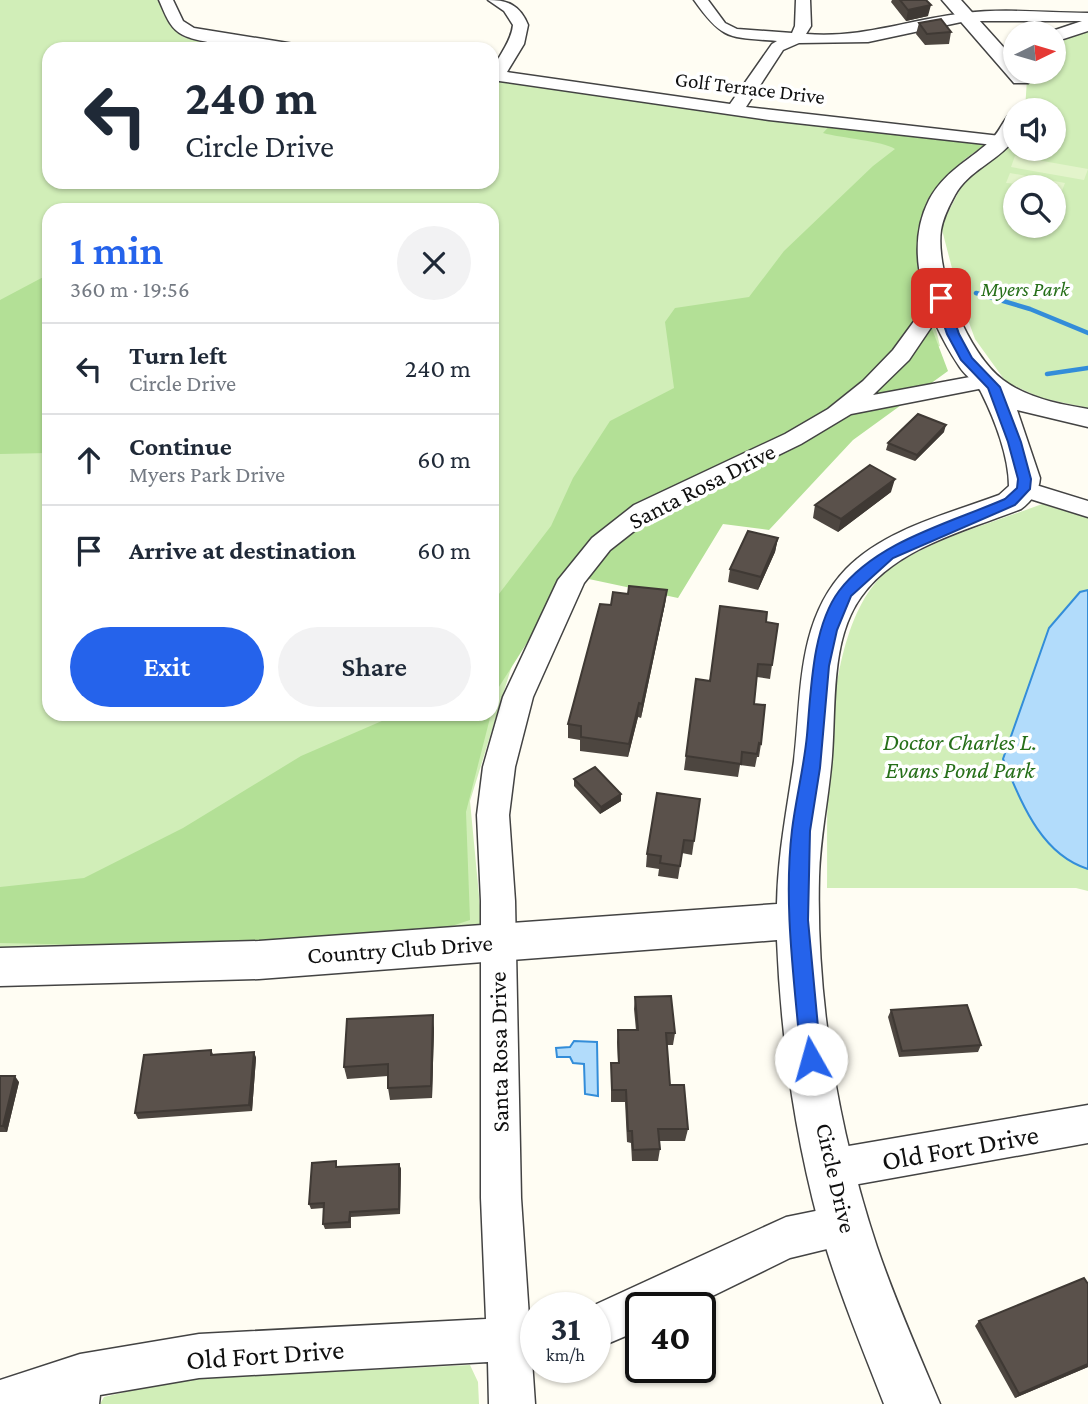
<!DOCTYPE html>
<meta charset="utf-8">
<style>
body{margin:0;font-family:"Crimson Pro",serif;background:#f2f2f3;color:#1f2937;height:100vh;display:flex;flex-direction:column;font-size:26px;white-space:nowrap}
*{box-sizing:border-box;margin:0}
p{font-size:23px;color:#747a83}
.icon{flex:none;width:38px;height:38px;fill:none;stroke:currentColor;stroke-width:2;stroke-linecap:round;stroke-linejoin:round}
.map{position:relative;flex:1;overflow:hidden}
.details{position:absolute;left:42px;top:203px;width:457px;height:518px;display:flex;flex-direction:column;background:#fff;border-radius:21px;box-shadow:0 2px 5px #0004}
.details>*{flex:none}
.banner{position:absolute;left:42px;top:42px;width:457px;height:147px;border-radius:21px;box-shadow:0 2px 5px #0004;background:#fff;color:#1f2937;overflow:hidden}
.needle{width:46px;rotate:85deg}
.buttons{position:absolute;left:1003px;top:21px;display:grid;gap:14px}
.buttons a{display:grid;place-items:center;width:63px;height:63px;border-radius:50%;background:#fff;box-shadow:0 2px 5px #0004;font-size:35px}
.speed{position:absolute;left:520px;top:1292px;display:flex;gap:14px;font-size:35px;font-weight:700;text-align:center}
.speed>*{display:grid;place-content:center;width:91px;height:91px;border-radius:50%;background:#fff;box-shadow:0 2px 5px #0004;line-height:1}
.speed small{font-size:18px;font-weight:400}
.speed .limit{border:4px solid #111;border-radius:10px;background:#fff;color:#111}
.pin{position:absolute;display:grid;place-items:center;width:60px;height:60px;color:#fff;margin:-30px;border-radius:14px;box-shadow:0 4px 10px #0006}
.me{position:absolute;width:77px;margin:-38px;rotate:353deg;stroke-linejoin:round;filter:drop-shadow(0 0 5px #0008)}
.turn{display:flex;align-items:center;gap:24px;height:147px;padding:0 28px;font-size:32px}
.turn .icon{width:91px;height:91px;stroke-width:2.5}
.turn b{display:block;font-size:49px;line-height:60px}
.round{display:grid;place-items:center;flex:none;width:74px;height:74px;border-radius:37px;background:#f2f2f3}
.summary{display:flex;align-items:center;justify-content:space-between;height:119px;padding:0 28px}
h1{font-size:42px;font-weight:600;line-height:52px;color:#2563eb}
.cta{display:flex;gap:14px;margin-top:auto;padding:14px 28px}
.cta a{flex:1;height:80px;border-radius:42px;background:#2563eb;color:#fff;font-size:28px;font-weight:600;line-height:80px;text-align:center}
.cta a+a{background:#f2f2f3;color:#1f2937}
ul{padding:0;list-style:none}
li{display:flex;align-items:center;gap:21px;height:91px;padding:0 28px;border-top:2px solid #e0e1e3}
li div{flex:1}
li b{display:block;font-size:26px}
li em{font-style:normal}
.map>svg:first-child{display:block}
.green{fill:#d1eeb8;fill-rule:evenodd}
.forest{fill:#b3e096}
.pitch{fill:#e3f4cb}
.water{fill:#b2dcfb;stroke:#338dd9;stroke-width:2}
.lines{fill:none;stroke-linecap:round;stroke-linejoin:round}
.stream{stroke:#338dd9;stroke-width:4.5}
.minor-casing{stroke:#434343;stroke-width:3}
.tertiary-casing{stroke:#434343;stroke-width:3}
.minor{fill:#fff;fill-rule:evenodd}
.tertiary{fill:#fff;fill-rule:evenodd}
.wall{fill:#4d4640}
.shaded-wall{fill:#3f3934}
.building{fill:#5a514b;stroke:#3f3934;stroke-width:2}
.route{fill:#2563eb;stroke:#184099;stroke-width:2}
.labels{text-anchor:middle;stroke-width:7;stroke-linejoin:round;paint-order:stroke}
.far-street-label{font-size:21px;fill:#101010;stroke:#fff}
.far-park-label{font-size:21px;font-style:italic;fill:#266f19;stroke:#fff}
.street-label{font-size:24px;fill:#101010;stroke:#fff}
.park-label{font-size:24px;font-style:italic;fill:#266f19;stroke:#fff}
.near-street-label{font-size:28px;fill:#101010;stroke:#fff}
</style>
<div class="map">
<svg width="1088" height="1404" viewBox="0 0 1088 1404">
<rect width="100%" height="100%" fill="#fffdf3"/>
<path class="green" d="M0,0h158l12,25 13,12 86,12h-220v133h443v-102l210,29 279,32 -57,54 -6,63 22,88 -119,50 -254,170 -54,96 -43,139 12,126 -193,14 -289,8zM49,210h443v504h-443z
M1088,32v376l-47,-10 -35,-16 -31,-43 -16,-44 -18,-69 29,-56 30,-22 15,-20v21h39v-39h-29l2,-31 5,-7h22v-25l20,-13zM1015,187h39v39h-39z
M1042,504l46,14v373l-12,-3h-249c1,-83 -8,-266 63,-319 40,-30 105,-47 152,-65z
M470,1365l8,17 1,22h-379l4,-7 76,-18z"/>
<path class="forest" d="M832,123l157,19 -24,17 -38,41 -12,84 33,87 -95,69 -84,90 -46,-6 -45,74 -108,-23 -73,115 -5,20v-107l59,-77 22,-48 37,-57 64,-33 -9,-66 10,-14 74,-11 35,-46 89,-85 22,-17c-12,-8 -54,-11 -72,-16z
M49,274v179l-49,1v-154z
M398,714h93l-25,98 4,108 -49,16 -190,12 -231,-5v-56l84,-9 99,-50 118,-72z"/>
<path class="pitch" d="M1015,156l73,13 -4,11 -73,-13z
M1010,173l55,10 -4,10 -7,-1v-5l-48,-4z"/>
<path class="water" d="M1088,590v279c-48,-15 -67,-68 -85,-110l46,-131 31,-36z
M574,1041l23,1 1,54 -13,-2 -1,-30 -11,-1 -3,-6h-13l-1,-9 14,-1z"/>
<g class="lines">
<path class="stream" d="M976,293l54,16 58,24
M1047,374l41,-6"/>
<defs>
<path id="minor" d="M159,0h14l10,21 11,7 100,16 8,5c-26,0 -98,-3 -119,-14 -14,-7 -18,-22 -24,-35z
M488,0c20,0 32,5 40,25l-4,19 -17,28 223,32 42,-60 5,-3c-48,-4 -54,0 -83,-41h14l17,23 12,6 55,4 3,-7 1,-26h14l1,26 -5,8c55,5 105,-15 159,-21 40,-5 83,0 123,0v8h-122l-98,21 -69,1 -16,7 -37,57 263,30 3,4 -9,5 -234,-26 -277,-40c0,-20 19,-34 21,-55l-9,-14z
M941,292l10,6 -42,62 -36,35 113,-21 11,7 -3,5 -143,28 -50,30 -149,73 -42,33 -26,33 -51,114 -18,70 -6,48 6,86 6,297 8,119 7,-1v44h-4l3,44h-46l-1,-42 -289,16 -99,17 -1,9h-99v-24l80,-26 119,-20 287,-15 -5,-121v-297l-4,-86 6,-48 20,-70 55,-117 34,-42 42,-33 151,-71 43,-25 35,-28 30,-31 41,-56z
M1023,481l65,20v16l-74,-23 -4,-5 4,-5z
M1088,1105v38l-257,46 -14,-6 -6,-14 6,-14 14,-6z
M845,1205l15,6 6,15 -6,15 -70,17 -100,49h-50v23l-45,19v-42h-5l196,-90z"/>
<path id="tertiary" d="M942,0h19l54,60v12l13,3 3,4 -3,4h-14z
M1088,19v12l-34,11v-9h-8z
M1015,114l-2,27c-17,21 -45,30 -58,54 -6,11 -12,23 -14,35 -6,43 27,124 62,150 24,18 55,24 85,29v18l-71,-17 23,68c-1,13 -8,23 -19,31 -53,21 -125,38 -160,88 -31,43 -25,109 -29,159 -3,41 -12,80 -13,121 -3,123 19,252 58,370 18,53 41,105 63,157h-56c-23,-59 -48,-119 -65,-180 -25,-93 -38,-188 -42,-284l-518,39 -259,7v-38l259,-7 518,-37c1,-51 10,-94 17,-143 8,-66 2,-140 52,-192 39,-40 102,-55 153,-74l10,-9c0,-29 -14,-66 -27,-92 -4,-10 -17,-18 -23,-28 -31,-47 -57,-113 -30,-166 15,-28 38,-38 60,-58 9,-8 12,-17 19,-26z"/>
</defs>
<use href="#minor" class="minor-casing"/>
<use href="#tertiary" class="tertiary-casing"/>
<use href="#minor" class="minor"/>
<use href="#tertiary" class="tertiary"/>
</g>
<path class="wall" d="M892,0h34l2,16 -22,5 -15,-19z
M919,23l32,9 -2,12 -24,1 -9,-11z
M944,432l-29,29 -29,-11 2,-7z
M891,492l-53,40 -25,-14 2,-13z
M778,538l-3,14 -17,38 -30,-8 2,-13z
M667,590l-2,14 -24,114 -3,-1 -10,40 -48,-6v-11l-12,-2v-14l43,-119 17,-11z
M766,622l6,43 -2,14 -13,-2 -3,27 7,40 -2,13h-2l-2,10 -15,-2 -2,12 -54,-7 12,-91 14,2z
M574,779l47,22 -21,13 -26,-28z
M700,799l-8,56 -10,-2 -4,26 -20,-3 1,-7 -13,-2 1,-13z
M635,997l40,36 -2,12h-6l3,40 18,44 -3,12h-26l1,8 -2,12h-26l-1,-18 -4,-1 -2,-40h-14v-39h7l-1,-21 1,-12h18l-2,-21z
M891,1010l90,35 -3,7 -79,5 -11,-40z
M434,1028l-2,70 -42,2 -2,-12v-12l-41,3 -3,-12z
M211,1050l2,4 41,-2 2,6 -4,53 -114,8 -3,-6z
M0,1076l19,6 -12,50h-7z
M399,1164l2,5 -1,45 -49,3v11l-26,1 -2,-5 1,-16 -13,1 -2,-5 29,-37z
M1088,1284v83l-73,31 -40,-72 4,-5z"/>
<path class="shaded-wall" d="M931,5l-3,11 -22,5 2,-11z
M946,425l-2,7 -29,29 2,-6z
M895,479l-4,13 -53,40 3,-13z
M778,538l-3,14 -17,38 3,-13z
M667,590l-2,14 -24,114 1,-14z
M639,703l-1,14 -10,40 1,-13z
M621,794v7l-21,13 1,-7z
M433,1015l1,13 -2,70 -1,-12z
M254,1052l2,6 -4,53 -3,-6z
M15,1076l4,6 -12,50 -4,-6z
M399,1164l2,5 -1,45 -1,-5z
M1088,1364v3l-73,31 4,-4z"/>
<path class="building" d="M900,0h26l5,5 -23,5z
M941,19l10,13 -24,2 -8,-11z
M918,414l28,11 -29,30 -29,-12z
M870,465l25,14 -54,40 -26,-14z
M748,531l30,7 -17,39 -31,-8z
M629,586l38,4 -25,114 -3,-1 -10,41 -48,-7v-11l-13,-2 32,-120 11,1 2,-13 15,2z
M720,606l47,6 -1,10 12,2 -6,41 -14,-1 -4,40 11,1 -4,39 -2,-1 -2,11 -15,-2 -1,12 -55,-8 10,-77 14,2z
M595,767l26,27 -20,13 -27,-28z
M657,793l43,6 -6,42 -10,-1 -4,26 -20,-3 1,-7 -14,-2z
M671,996l4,37h-9l4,52h14l4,44h-30l2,20 -27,1 -1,-19h-4l-2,-41h-14l-1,-27h8l-1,-33h20l-3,-33z
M967,1005l14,40 -79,6 -11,-41z
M433,1015l-2,71 -43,2v-24l-44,3 3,-48z
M211,1050v5l43,-3 -5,53 -114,8 9,-58z
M0,1076h15l-12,50h-3z
M336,1161v6l63,-3v45l-49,3 -1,10 -26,2 1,-21 -15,1 3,-41z
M1084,1278l4,6v80l-69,30 -40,-73z"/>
<path class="route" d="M941,295l6,3 12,36 13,24 28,29 21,55 10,37 -1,10 -15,16 -122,53 -42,38 -14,34 -8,36 -9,102 -10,63 -2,89 13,139 -3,6 -7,3 -7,-3 -3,-6c-6,-75 -18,-153 -9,-229 4,-32 12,-63 15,-95 4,-43 5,-108 32,-144 38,-50 111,-68 166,-92l12,-11 1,-9 -10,-37 -20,-54 -27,-28 -14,-26 -12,-36z"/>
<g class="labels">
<g class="far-street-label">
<text transform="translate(750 88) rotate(7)" y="7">Golf Terrace Drive</text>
</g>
<g class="far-park-label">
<text x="1025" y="296">Myers Park</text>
</g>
<g class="street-label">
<text transform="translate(702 486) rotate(-27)" y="8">Santa Rosa Drive</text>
<text transform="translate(400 949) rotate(-4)" y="8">Country Club Drive</text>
<text transform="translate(499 1052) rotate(-91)" y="8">Santa Rosa Drive</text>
<text transform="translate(836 1178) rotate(77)" y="8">Circle Drive</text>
</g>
<g class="park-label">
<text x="960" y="750">Doctor Charles L.<tspan x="960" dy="28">Evans Pond Park</tspan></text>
</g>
<g class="near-street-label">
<text transform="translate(960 1147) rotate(-10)" y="10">Old Fort Drive</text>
<text transform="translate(265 1354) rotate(-4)" y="10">Old Fort Drive</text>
</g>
</g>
</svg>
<div class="buttons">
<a><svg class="needle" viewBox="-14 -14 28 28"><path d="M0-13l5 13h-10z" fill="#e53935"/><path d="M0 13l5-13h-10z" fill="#747a83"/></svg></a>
<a><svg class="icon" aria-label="sound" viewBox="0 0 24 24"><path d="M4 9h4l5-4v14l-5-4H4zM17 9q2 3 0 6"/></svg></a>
<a><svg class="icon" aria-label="search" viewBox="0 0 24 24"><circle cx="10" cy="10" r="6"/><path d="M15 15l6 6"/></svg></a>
</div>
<div class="speed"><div>31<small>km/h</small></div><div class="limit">40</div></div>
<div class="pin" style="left:941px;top:298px;background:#d93025"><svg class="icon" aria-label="arrive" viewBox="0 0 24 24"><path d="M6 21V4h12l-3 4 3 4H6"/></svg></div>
<svg class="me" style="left:811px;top:1059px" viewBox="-20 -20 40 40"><circle r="19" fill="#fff"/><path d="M0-13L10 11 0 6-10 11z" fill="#2563eb"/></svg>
<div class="banner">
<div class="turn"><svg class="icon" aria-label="left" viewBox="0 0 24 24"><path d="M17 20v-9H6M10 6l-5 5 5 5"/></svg><div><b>240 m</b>Circle Drive</div></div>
</div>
<section class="details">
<div class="summary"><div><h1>1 min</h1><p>360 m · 19:56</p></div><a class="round"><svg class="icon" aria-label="close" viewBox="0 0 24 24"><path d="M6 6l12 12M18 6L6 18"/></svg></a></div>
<ul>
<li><svg class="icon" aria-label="left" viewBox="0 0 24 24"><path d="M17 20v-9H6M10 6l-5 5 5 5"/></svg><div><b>Turn left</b><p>Circle Drive</p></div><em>240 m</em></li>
<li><svg class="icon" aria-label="ahead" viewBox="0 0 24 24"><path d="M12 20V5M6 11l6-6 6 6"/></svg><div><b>Continue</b><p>Myers Park Drive</p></div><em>60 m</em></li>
<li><svg class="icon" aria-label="arrive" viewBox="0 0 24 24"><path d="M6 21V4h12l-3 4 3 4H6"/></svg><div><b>Arrive at destination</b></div><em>60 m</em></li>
</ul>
<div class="cta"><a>Exit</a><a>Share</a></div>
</section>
</div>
